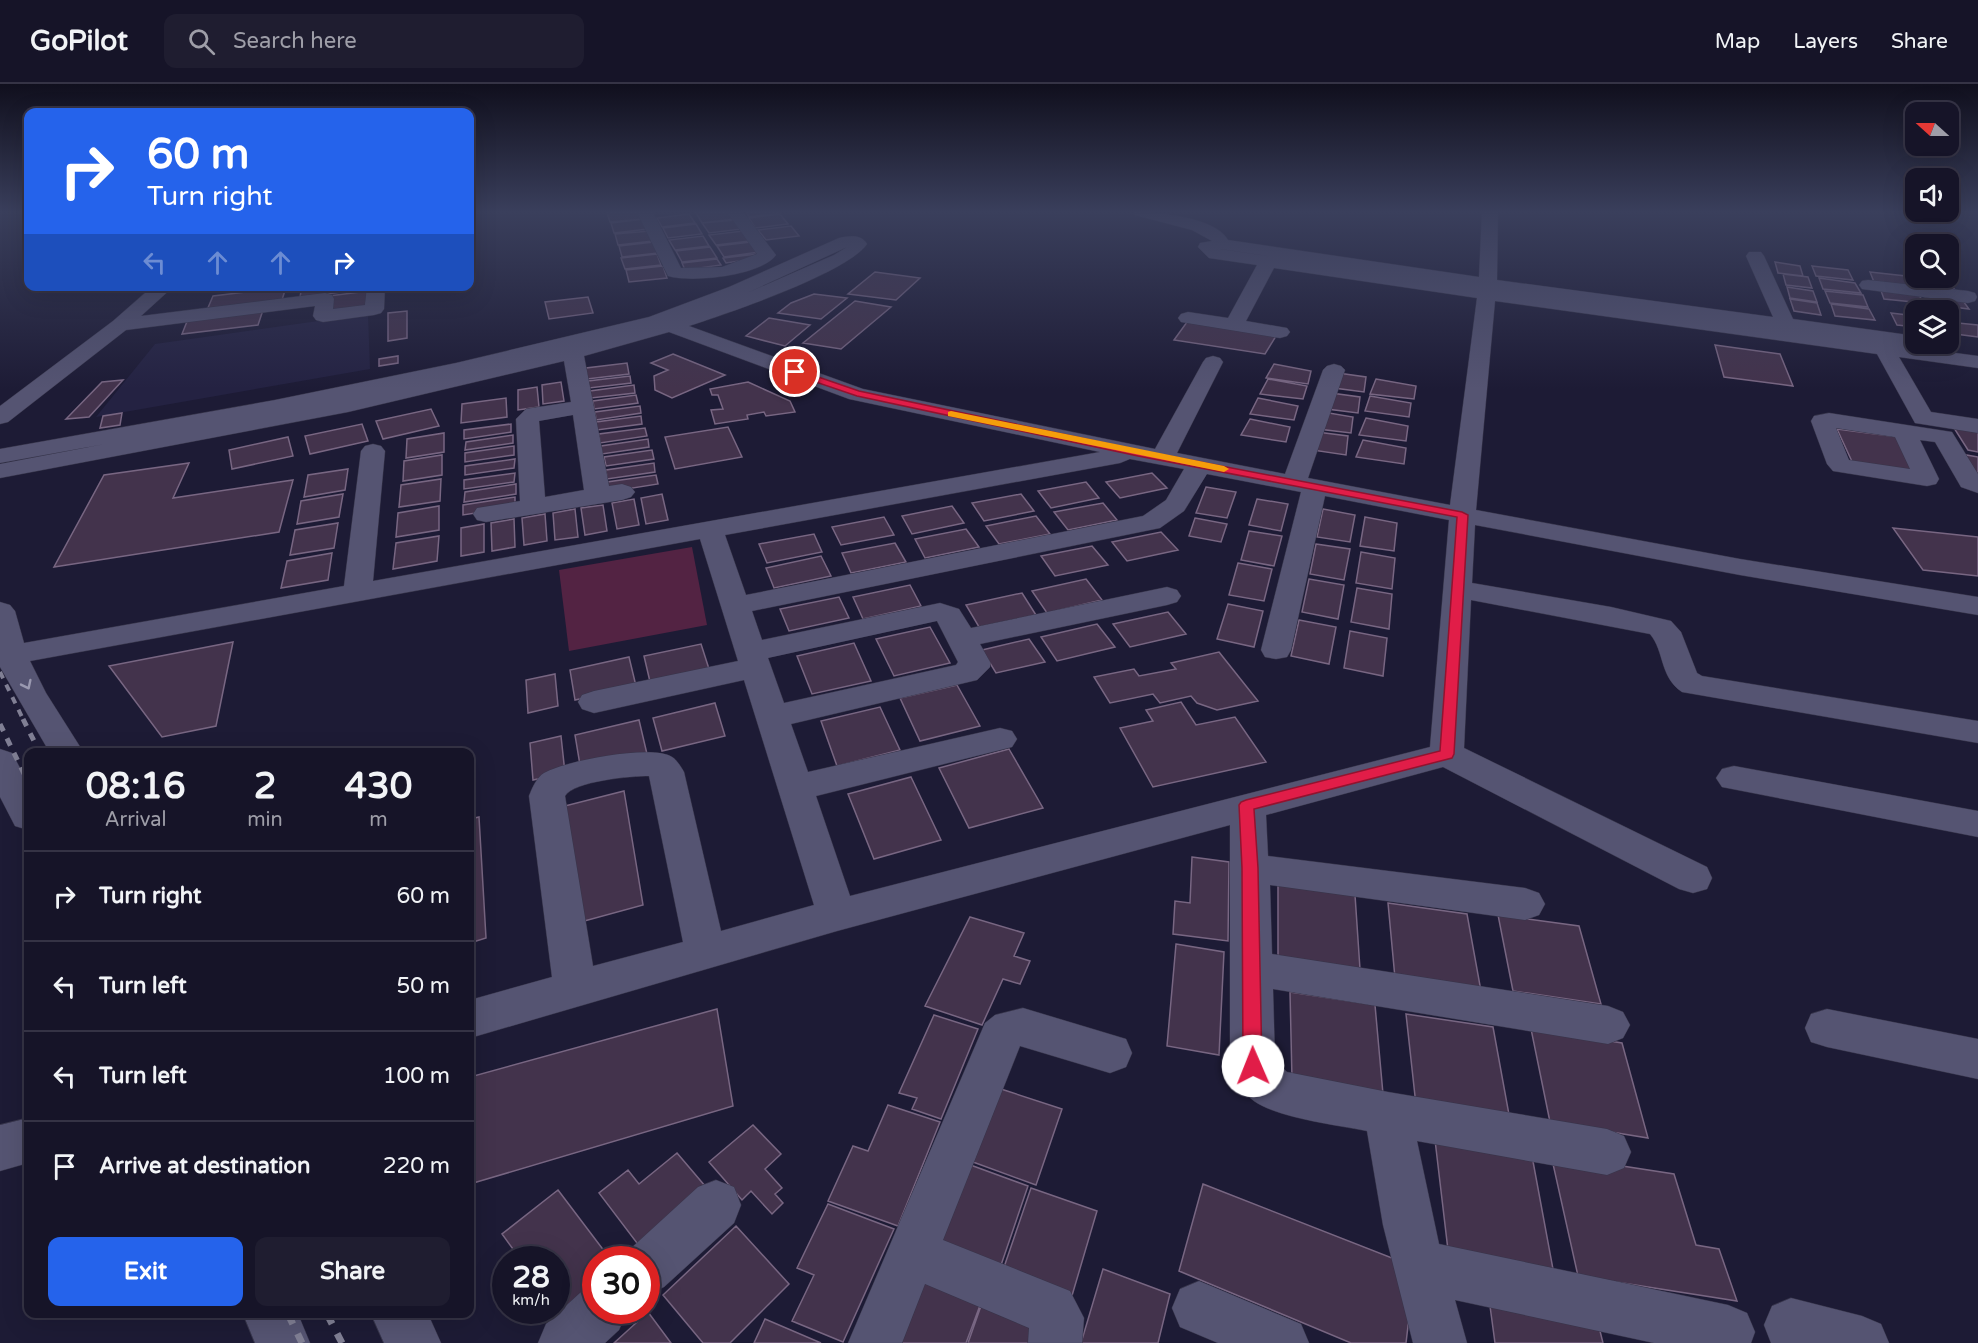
<!DOCTYPE html>
<style>
body{margin:0;font-family:"Varela Round",sans-serif;background:#1f1d30;color:#f1f3f6;height:100vh;display:flex;flex-direction:column;font-size:22px;white-space:nowrap}
*{box-sizing:border-box;margin:0}
p{font-size:20px;color:#9e9ea8}
.icon{flex:none;width:33px;height:33px;fill:none;stroke:currentColor;stroke-width:2;stroke-linecap:round;stroke-linejoin:round}
.map{position:relative;flex:1;overflow:hidden}
.side{position:absolute;left:24px;top:664px;width:450px;height:570px;display:flex;flex-direction:column;background:#161428;border-radius:12px;box-shadow:0 6px 24px #0002,0 0 0 2px #353345}
.side>*{flex:none}
.hud{position:absolute;left:24px;top:24px;width:450px;height:183px;border-radius:12px;box-shadow:0 6px 24px #0002,0 0 0 2px #353345;background:#2563eb;color:#fff;overflow:hidden}
.needle{width:39px;rotate:291deg}
.tools{position:absolute;left:1905px;top:18px;display:grid;gap:12px}
.tools a{display:grid;place-items:center;width:54px;height:54px;border-radius:12px;background:#161428;box-shadow:0 6px 24px #0002,0 0 0 2px #353345;font-size:30px}
.speed{position:absolute;left:492px;top:1162px;display:flex;gap:12px;font-size:30px;font-weight:700;text-align:center}
.speed>*{display:grid;place-content:center;width:78px;height:78px;border-radius:50%;background:#161428;box-shadow:0 6px 24px #0002,0 0 0 2px #353345;line-height:1}
.speed small{font-size:15px;font-weight:400}
.speed .limit{border:9px solid #d22;background:#fff;color:#111}
.pin{position:absolute;display:grid;place-items:center;width:51px;height:51px;color:#fff;margin:-26px;border:3px solid #fff;border-radius:50%;box-shadow:0 2px 6px #0007}
.me{position:absolute;width:66px;margin:-33px;rotate:359deg;stroke-linejoin:round;filter:drop-shadow(0 0 4px #0008)}
.turn{display:flex;align-items:center;gap:21px;height:126px;padding:0 24px;font-size:27px}
.turn .icon{width:78px;height:78px;stroke-width:2.5}
.turn b{display:block;font-size:42px;line-height:51px}
.lanes{display:flex;align-items:center;height:57px;padding:0 24px;background:#0003;justify-content:center;gap:30px;direction:ltr}
.lanes .off{opacity:.35}
.eta{display:flex;justify-content:space-evenly;align-items:center;height:102px;text-align:center}
.eta b{font-size:36px;font-weight:700;line-height:42px}
.action{display:flex;gap:12px;margin-top:auto;padding:12px 24px}
.action a{flex:1;height:69px;border-radius:12px;background:#2563eb;color:#fff;font-size:24px;font-weight:700;line-height:69px;text-align:center}
.action a+a{background:#1f1d30;color:#f1f3f6}
ul{padding:0;list-style:none}
li{display:flex;align-items:center;gap:18px;height:90px;padding:0 24px;border-top:2px solid #353345}
li div{flex:1}
li b{display:block;font-size:22px}
li em{font-style:normal}
header{display:flex;align-items:center;gap:36px;box-sizing:border-box;height:84px;padding:0 30px;background:#161428;border-bottom:2px solid #353345}
header strong{font-size:28px}
nav{display:flex;gap:33px;margin-inline-start:auto;font-size:21px}
.search{width:420px;height:54px;background:#1f1d30;display:flex;align-items:center;gap:15px;box-sizing:border-box;padding:0 21px;border-radius:12px;color:#9e9ea8;font-size:22px}
.map>svg:first-child{display:block}
.built{fill:#242242}
.green{fill:#532343}
.building{fill:#43334c;stroke:#786682;stroke-width:1.5}
.lines{fill:none;stroke-linecap:round;stroke-linejoin:round}
.minor-casing{stroke:#37354a;stroke-width:1}
.minor{fill:#555472;fill-rule:evenodd}
.rail-far2{stroke:#807f94;stroke-width:4;stroke-dasharray:7 7;stroke-linecap:butt}
.rail-far1{stroke:#807f94;stroke-width:5;stroke-dasharray:8 8;stroke-linecap:butt}
.rail{stroke:#807f94;stroke-width:7;stroke-dasharray:11 11;stroke-linecap:butt}
.oneway{stroke:#9a99b0}
.route{fill:#e11d48;stroke:#92132f;stroke-width:1.5}
.slow{fill:#f59e0b}
</style>
<header>
<strong>GoPilot</strong>
<div class="search"><svg class="icon" aria-label="search" viewBox="0 0 24 24"><circle cx="10" cy="10" r="6"/><path d="M15 15l6 6"/></svg>Search here</div>
<nav><a>Map</a><a>Layers</a><a>Share</a></nav>
</header>
<div class="map">
<svg width="1978" height="1259" viewBox="0 0 1978 1259">
<rect width="100%" height="100%" fill="#1d1b35"/>
<path class="built" d="M368,230l2,55 -274,48 59,-73z"/>
<path class="green" d="M692,463l15,78 -138,26 -10,-81z"/>
<path class="building" d="M641,128l2,7 -33,3 -3,-9z
M730,128l4,7 -32,4 -6,-10z
M746,128h34l1,1 -32,4z
M689,130l6,9 -33,4 -5,-9z
M780,130l8,10 -33,4 -6,-10z
M644,135l4,10 -34,4 -3,-10z
M735,136l7,9 -33,4 -7,-10z
M696,140l6,10 -34,4 -5,-10z
M791,142l8,10 -33,4 -8,-10z
M650,147l3,10 -35,4 -3,-11z
M743,147l7,10 -34,4 -7,-10z
M703,152l6,10 -34,4 -6,-10z
M654,158l4,11 -36,4 -3,-11z
M751,158l8,10 -35,5 -7,-11z
M710,163l7,11 -35,4 -6,-11z
M657,170l4,11 -36,4 -4,-11z
M757,170l2,4 -33,5 -3,-5z
M717,175l4,6 -36,5 -3,-7z
M1775,178l25,4 3,10 -25,-3z
M663,182l4,12 -38,4 -3,-12z
M1812,182l36,4 5,10 -37,-4z
M875,188l45,6 -24,22 -48,-6z
M1870,188l36,4 7,10 -39,-4z
M1783,190l25,3 4,11 -26,-3z
M1910,192l37,4 8,10 -39,-4z
M1819,194l36,5 6,10 -38,-4z
M302,202h68l-1,3 -69,8z
M286,203l-4,13 -75,10 6,-14z
M1787,203l26,4 4,11 -27,-4z
M1880,204l37,4 7,11 -40,-4z
M368,207l-3,20 -39,5 3,-20z
M1825,207l38,4 5,12 -38,-4z
M1923,209l38,5 8,11 -40,-5z
M814,210l33,4 -26,21 -43,-6 13,-10z
M588,213l5,16 -44,6 -4,-17z
M1790,215l27,4 4,12 -27,-4z
M855,217l36,6 -50,42 -38,-6z
M1831,220l38,5 6,11 -40,-4z
M263,226l-5,15 -76,9 6,-15z
M407,227v27l-19,3v-28z
M1891,229l25,3v11l-19,-2z
M769,234l41,7 -25,21 -39,-10z
M1187,238l89,14 -11,18 -91,-14z
M1948,238l30,3v12l-30,-4z
M1715,261l65,9 13,32 -69,-9z
M673,270l52,21 -53,23 -17,-8 -1,-14 14,-6 -17,-7z
M398,272v7l-19,3v-7z
M627,279l2,11 -42,5 -1,-11z
M1274,280l37,7 -3,13 -42,-6z
M1338,289l28,4 -2,15 -30,-4z
M630,292l1,7 -42,5 -1,-7z
M1268,295l39,7 -4,13 -43,-5z
M1376,295l40,7 -2,13 -44,-5z
M123,296l-34,37 -23,2 36,-37z
M561,298l3,19 -21,3 -1,-19z
M748,298l42,19 5,11 -29,4 -2,-4 -17,3 1,4 -33,5 -4,-14 12,-1 -5,-14h-6l-2,-6z
M634,301l1,8 -44,5 -1,-7z
M537,303l2,20 -21,3v-20z
M1331,309l29,4 -2,16 -31,-4z
M636,311l2,8 -44,6 -1,-8z
M1370,312l41,7 -2,14 -44,-6z
M506,314l1,19 -46,6 1,-19z
M1258,314l40,8 -4,14 -44,-6z
M640,322l1,7 -45,7 -1,-8z
M431,325l8,17 -56,13 -7,-18z
M1323,328l30,5 -2,16 -33,-4z
M122,329l-2,12 -20,3 3,-12z
M641,332l1,8 -45,6 -1,-8z
M1366,334l42,8 -2,15 -47,-6z
M1250,335l40,8 -4,15 -45,-7z
M362,340l6,17 -58,13 -5,-18z
M511,340v8l-47,7v-9z
M728,343l14,30 -67,12 -10,-32z
M645,344l2,8 -47,7 -1,-9z
M1954,344l24,3v21l-10,-2z
M1837,345l62,8 22,40 -66,-9z
M1317,348l31,4 -2,19 -34,-5z
M444,349v19l-38,6 1,-19z
M513,351v8l-48,7 1,-8z
M288,353l5,19 -61,13 -3,-19z
M648,355l1,8 -47,7 -1,-8z
M1363,356l43,8 -2,16 -48,-7z
M514,362v9l-49,7v-9z
M652,366l2,9 -48,7 -2,-9z
M1961,370l17,3v24z
M442,371v20l-39,6 1,-20z
M515,375l-1,9 -49,7v-9z
M189,379l-16,35 120,-18 -14,52 -225,35 50,-92z
M654,379l1,9 -48,7 -1,-9z
M348,385l-3,21 -41,7 4,-22z
M515,389l-1,9 -50,7v-9z
M1152,389l15,15 -47,10 -14,-16z
M656,391l2,9 -50,8 -1,-10z
M441,395l-1,22 -41,6 2,-22z
M1086,398l13,16 -48,10 -13,-17z
M516,400v10l-52,8 1,-10z
M1206,403l30,5 -9,26 -31,-5z
M343,410l-4,23 -42,7 4,-23z
M662,410l6,26 -22,4 -5,-26z
M1021,410l13,17 -50,10 -12,-18z
M515,413v10l-52,8v-10z
M634,415l5,26 -22,4 -5,-26z
M1257,415l31,5 -7,27 -32,-6z
M1103,419l14,17 -49,10 -14,-18z
M603,421l4,26 -22,4 -4,-27z
M439,422v24l-43,7 2,-24z
M952,422l12,17 -52,11 -10,-18z
M575,425l3,28 -23,3 -2,-27z
M1323,425l32,6 -5,27 -33,-5z
M545,430l2,27 -23,4 -2,-27z
M1036,432l14,18 -51,10 -13,-18z
M884,433l10,18 -53,10 -9,-18z
M1365,433l32,6 -3,28 -34,-5z
M1195,434l32,6 -6,18 -32,-6z
M514,435l1,28 -23,4 -1,-28z
M338,439l-4,25 -44,7 5,-25z
M484,440v28l-23,4v-28z
M1893,444l85,9v39l-55,-6z
M966,445l13,18 -54,11 -10,-19z
M1249,447l33,5 -8,30 -33,-6z
M1161,448l17,18 -51,11 -15,-19z
M814,450l8,18 -55,11 -8,-19z
M439,452l-2,25 -44,8 3,-26z
M895,459l11,19 -55,11 -9,-20z
M1316,460l34,5 -6,31 -34,-6z
M1092,462l16,19 -53,11 -14,-20z
M1361,468l34,6 -3,31 -36,-6z
M332,469l-4,27 -47,8 6,-27z
M821,472l10,20 -57,12 -8,-20z
M1238,479l34,6 -8,32 -35,-6z
M1086,495l16,21 -55,13 -15,-22z
M1309,495l35,6 -6,34 -36,-7z
M910,501l11,21 -58,13 -10,-22z
M1357,504l35,6 -3,35 -38,-7z
M1022,509l14,22 -57,12 -13,-22z
M839,513l10,21 -60,13 -9,-22z
M1228,520l35,7 -9,36 -37,-8z
M1168,528l18,22 -56,13 -17,-23z
M1299,536l37,7 -7,37 -38,-8z
M1097,540l18,23 -58,14 -16,-24z
M930,543l20,36 -56,13 -18,-37z
M1350,547l37,7 -4,38 -39,-8z
M1029,555l16,23 -49,11 -14,-23z
M233,558l-17,84 -54,11 -53,-71z
M854,559l17,38 -59,13 -15,-38z
M701,560l9,28 -59,14 -7,-30z
M1219,568l39,49 -41,9 -20,-7 -6,-7 -31,7 -7,-9 -43,9 -16,-26 40,-8 5,7 37,-7 -5,-6z
M629,573l7,29 -61,14 -5,-30z
M555,590l3,32 -30,7 -2,-33z
M957,601l23,41 -60,15 -20,-43z
M1181,618l15,23 39,-8 31,45 -113,25 -33,-59 33,-7 -7,-11z
M715,619l10,33 -63,15 -9,-33z
M880,623l20,43 -63,16 -16,-45z
M639,636l8,34 -66,17 -6,-36z
M561,652l4,37 -32,7 -3,-37z
M1009,665l34,59 -74,20 -30,-60z
M911,693l30,63 -67,19 -26,-65z
M624,707l19,114 -88,24 -10,-118z
M479,733l7,121 -16,5v-124z
M1192,773l37,5 -1,79 -55,-7 2,-33 15,2z
M1278,800l77,11 5,74 -82,-12z
M1388,819l79,11 14,77 -86,-13z
M1498,831l81,11 22,78 -88,-13z
M970,833l54,16 -10,23 16,5 -10,23 -17,-5 -21,46 -57,-19z
M1176,860l48,8 -5,103 -52,-9z
M1290,908l85,13 8,89 -91,-15z
M717,925l16,97 -263,78v-107z
M1406,930l87,13 17,93 -94,-15z
M934,931l44,14 -37,90 -29,-10 5,-11 -18,-5z
M1531,945l91,14 26,95 -98,-16z
M1001,1005l61,20 -26,76 -63,-23z
M888,1021l52,17 -42,104 -70,-25 25,-55 15,5z
M753,1041l28,29 -16,15 17,19 -7,6 8,9 -11,11 -21,-23 -9,9 -33,-38z
M1435,1056l97,16 21,113 -105,-19z
M677,1069l34,40 -68,58 -44,-58 29,-23 11,14z
M1551,1071l123,19 22,71 23,4 18,52 -159,-25z
M965,1079l63,23 -29,85 -68,-26z
M1203,1100l212,83 -9,76h-55l-172,-72z
M1031,1104l66,23 -26,88 -69,-26z
M558,1106l53,70h-15v23l-37,31 -3,-4v-50h-35l-19,-26z
M828,1120l66,25 -51,113 -51,-21 22,-46 -17,-7z
M736,1142l53,58 -59,59h-27l-40,-48z
M1103,1185l67,25 -12,49h-77z
M913,1188l69,28 -16,43h-80z
M982,1219l72,29 -3,11h-83z
M1490,1222l109,21 4,16h-108z
M648,1228l23,31h-57z
M765,1235l56,24h-67z"/>
<g class="lines">
<defs>
<path id="minor" d="M637,128h16l28,56 41,-1 35,-13 -30,-42h16l33,43c-15,21 -85,28 -108,21z
M1133,128c23,0 83,5 95,28l251,37 3,-65h16l-1,68 276,37 -27,-61 3,-4h12l3,4 29,63 123,17v8h9l-7,4 60,8v12l-79,-11 32,55 47,7v14l-63,-10 -38,-69 -382,-53 -19,209 264,49 238,38v18l-238,-40 -265,-50 -3,58 139,24 60,14 10,11 16,41 5,3 276,45v22l-296,-51c-23,-16 -17,-40 -32,-58l-179,-34 -7,148 243,119 5,11 -5,11 -14,4 -14,-4 -236,-122 -177,48 2,41 257,32 14,5 6,11 -6,11 -14,5 -255,-35 2,69 336,52 15,6 7,13 -7,13 -15,6 -335,-55 2,71 12,12 101,20 219,37 17,7 7,16 -7,16 -17,7 -190,-34 22,103 289,61 19,8 8,19 -4,11h-97l-199,-43 12,43h-54l-30,-118 -16,-94c-30,-6 -89,-13 -113,-30 -11,-8 -18,-22 -24,-34v-242l-393,106 -367,107v-38l82,-23 -23,-181c3,-8 8,-19 15,-23 21,-12 108,-29 128,-16 5,3 9,10 12,15l37,159 93,-26 -70,-225 -150,33 -12,-4 -4,-7 4,-7 12,-4 144,-30 -38,-122 -670,122 16,32 38,60h-34l-50,-86v-65l10,3 5,6 9,32 320,-57 17,-135 4,-5 8,-2 8,2 4,5 -12,130 727,-129 -251,-53 -180,-67 -85,24 25,130 13,-2 9,3 4,5 -4,5 -9,3 -136,22 -9,-2 -4,-6 4,-6 43,-7 -4,-82 10,-10 45,-7 -7,-41 -216,51 -348,66v-14l105,-20 -105,19v-14l275,-49 181,-37 193,-46 80,-30 110,-49c10,-2 22,-4 28,6 -20,29 -141,70 -178,82l174,63 292,60 48,-87 3,-4 7,-2 7,2 3,4 -46,91 108,21 38,-104 4,-4 7,-2 7,2 4,4 -37,108 142,27 27,-207 -203,-30 -28,53 41,7 3,4 -3,4 -7,2 -99,-16 -3,-4 3,-4 7,-2 40,6 29,-53 -48,-7 -11,-11 2,-4 12,-2 -20,-11 -57,-15zM847,163l-13,8 -87,38zM1221,165l146,22 -147,-22zM573,331l11,75 -39,7 -6,-76zM1130,375l54,10 -18,31 -23,16 -397,79 -21,-60 395,-72zM1207,390l94,18 -40,158 4,7 11,2 11,-2 4,-7 34,-154 124,24 -19,227 -580,149 -34,-100 196,-49 5,-8 -5,-8 -12,-3 -192,44 -17,-48 186,-44 13,-13v-5l-10,-18 187,-39 10,-3 4,-6 -4,-6 -10,-3 -196,41 -12,-19 -19,-6 -178,37 -10,-29 408,-83 24,-17zM937,537l21,41 -2,3 -172,38 -16,-45zM649,692l34,166 -90,24 -28,-170c9,-15 66,-20 84,-20z
M1868,196l100,11 7,2 2,4 -2,4 -7,2 -106,-14 -3,-4 3,-4z
M153,202h21l-33,30 184,-23 7,2 2,4 -1,10 32,-4 2,-19h18l-1,23 -3,4 -7,2 -51,7 -7,-2 -3,-4 2,-10 -189,24 -118,92 -8,2v-18l113,-85z
M1829,329l123,19 26,42v19l-17,-6 -26,-45 -15,-2 19,39 -3,5 -9,2 -94,-15 -6,-7 -16,-43 3,-5zM1836,344l59,9 15,32 -61,-9z
M0,665l12,4 16,30v47l-13,-4 -15,-29z
M1734,682l244,45v26l-256,-50 -6,-9 6,-9z
M1023,924l103,31 6,14 -6,14 -16,6 -90,-27 -77,194 127,51 14,27 -2,25h-54l1,-15 -104,-44 -23,59h-54l137,-320 10,-8z
M1827,925l151,30v40l-151,-32 -16,-5 -6,-14 6,-14z
M28,1034v45l-28,8v-46z
M716,1096l18,7 7,18 -7,18 -70,64 -18,8v-35h-22l4,-9 70,-64z
M1199,1197l102,43 8,19h-91l-38,-16 -8,-19 8,-19z
M596,1202v25h31l-8,19 -14,13h-67l8,-19 35,-32z
M1791,1214l71,18 19,8 8,19h-118l-7,-18 8,-19z
M243,1230h55l12,29h-55z
M371,1230h57l13,29h-57z"/>
</defs>
<use href="#minor" class="minor-casing"/>
<use href="#minor" class="minor"/>
<path class="rail-far2" d="M0,588l24,49"/>
<path class="rail-far1" d="M23,635l17,34
M0,640l28,58"/>
<path class="rail" d="M288,1230l14,29
M327,1230l15,29"/>
</g>
<defs><path id="oneway-chevron" d="M-2-3.5L2.5 0L-2 3.5" fill="none" stroke-width="1.6" stroke-linecap="round" stroke-linejoin="round" transform="scale(1.5)"/></defs>
<use class="oneway" href="#oneway-chevron" transform="translate(27 601) rotate(64)"/>
<linearGradient id="sky" x2="0" y2="1"><stop stop-color="#100f1d"/><stop offset="0.42" stop-color="#3a3f5c"/><stop offset="1" stop-color="#3a3f5c" stop-opacity="0"/></linearGradient>
<rect width="1978" height="305" fill="url(#sky)"/>
<path class="route" d="M795,285l64,22 279,59 324,62 6,3 -14,239 -2,4 -198,51 4,59 4,198 -3,6 -6,3 -7,-3 -3,-6 -1,-198 -3,-63 2,-3 5,-2 194,-49 17,-234 -319,-61 -281,-60 -65,-22 -1,-2z"/>
<path class="slow" d="M951,327l273,55 5,3 -5,3 -276,-56v-4z"/>
</svg>
<div class="tools">
<a><svg class="needle" viewBox="-14 -14 28 28"><path d="M0-13l5 13h-10z" fill="#e53935"/><path d="M0 13l5-13h-10z" fill="#9e9ea8"/></svg></a>
<a><svg class="icon" aria-label="sound" viewBox="0 0 24 24"><path d="M4 9h4l5-4v14l-5-4H4zM17 9q2 3 0 6"/></svg></a>
<a><svg class="icon" aria-label="search" viewBox="0 0 24 24"><circle cx="10" cy="10" r="6"/><path d="M15 15l6 6"/></svg></a>
<a><svg class="icon" aria-label="layers" viewBox="0 0 24 24"><path d="M12 4l9 5-9 5-9-5zM3 14l9 5 9-5"/></svg></a>
</div>
<div class="speed"><div>28<small>km/h</small></div><div class="limit">30</div></div>
<div class="pin" style="left:795px;top:288px;background:#d93025"><svg class="icon" aria-label="arrive" viewBox="0 0 24 24"><path d="M6 21V4h12l-3 4 3 4H6"/></svg></div>
<svg class="me" style="left:1253px;top:982px" viewBox="-20 -20 40 40"><circle r="19" fill="#fff"/><path d="M0-13L10 11 0 6-10 11z" fill="#e11d48"/></svg>
<div class="hud">
<div class="turn"><svg class="icon" aria-label="right" viewBox="0 0 24 24"><path d="M7 20v-9h11M14 6l5 5-5 5"/></svg><div><b>60 m</b>Turn right</div></div>
<div class="lanes"><svg class="icon off" aria-label="left" viewBox="0 0 24 24"><path d="M17 20v-9H6M10 6l-5 5 5 5"/></svg><svg class="icon off" aria-label="ahead" viewBox="0 0 24 24"><path d="M12 20V5M6 11l6-6 6 6"/></svg><svg class="icon off" aria-label="ahead" viewBox="0 0 24 24"><path d="M12 20V5M6 11l6-6 6 6"/></svg><svg class="icon" aria-label="right" viewBox="0 0 24 24"><path d="M7 20v-9h11M14 6l5 5-5 5"/></svg></div>
</div>
<section class="side">
<div class="eta">
<div><b>08:16</b><p>Arrival</p></div>
<div><b>2</b><p>min</p></div>
<div><b>430</b><p>m</p></div>
</div>
<ul>
<li><svg class="icon" aria-label="right" viewBox="0 0 24 24"><path d="M7 20v-9h11M14 6l5 5-5 5"/></svg><div><b>Turn right</b></div><em>60 m</em></li>
<li><svg class="icon" aria-label="left" viewBox="0 0 24 24"><path d="M17 20v-9H6M10 6l-5 5 5 5"/></svg><div><b>Turn left</b></div><em>50 m</em></li>
<li><svg class="icon" aria-label="left" viewBox="0 0 24 24"><path d="M17 20v-9H6M10 6l-5 5 5 5"/></svg><div><b>Turn left</b></div><em>100 m</em></li>
<li><svg class="icon" aria-label="arrive" viewBox="0 0 24 24"><path d="M6 21V4h12l-3 4 3 4H6"/></svg><div><b>Arrive at destination</b></div><em>220 m</em></li>
</ul>
<div class="action"><a>Exit</a><a>Share</a></div>
</section>
</div>
